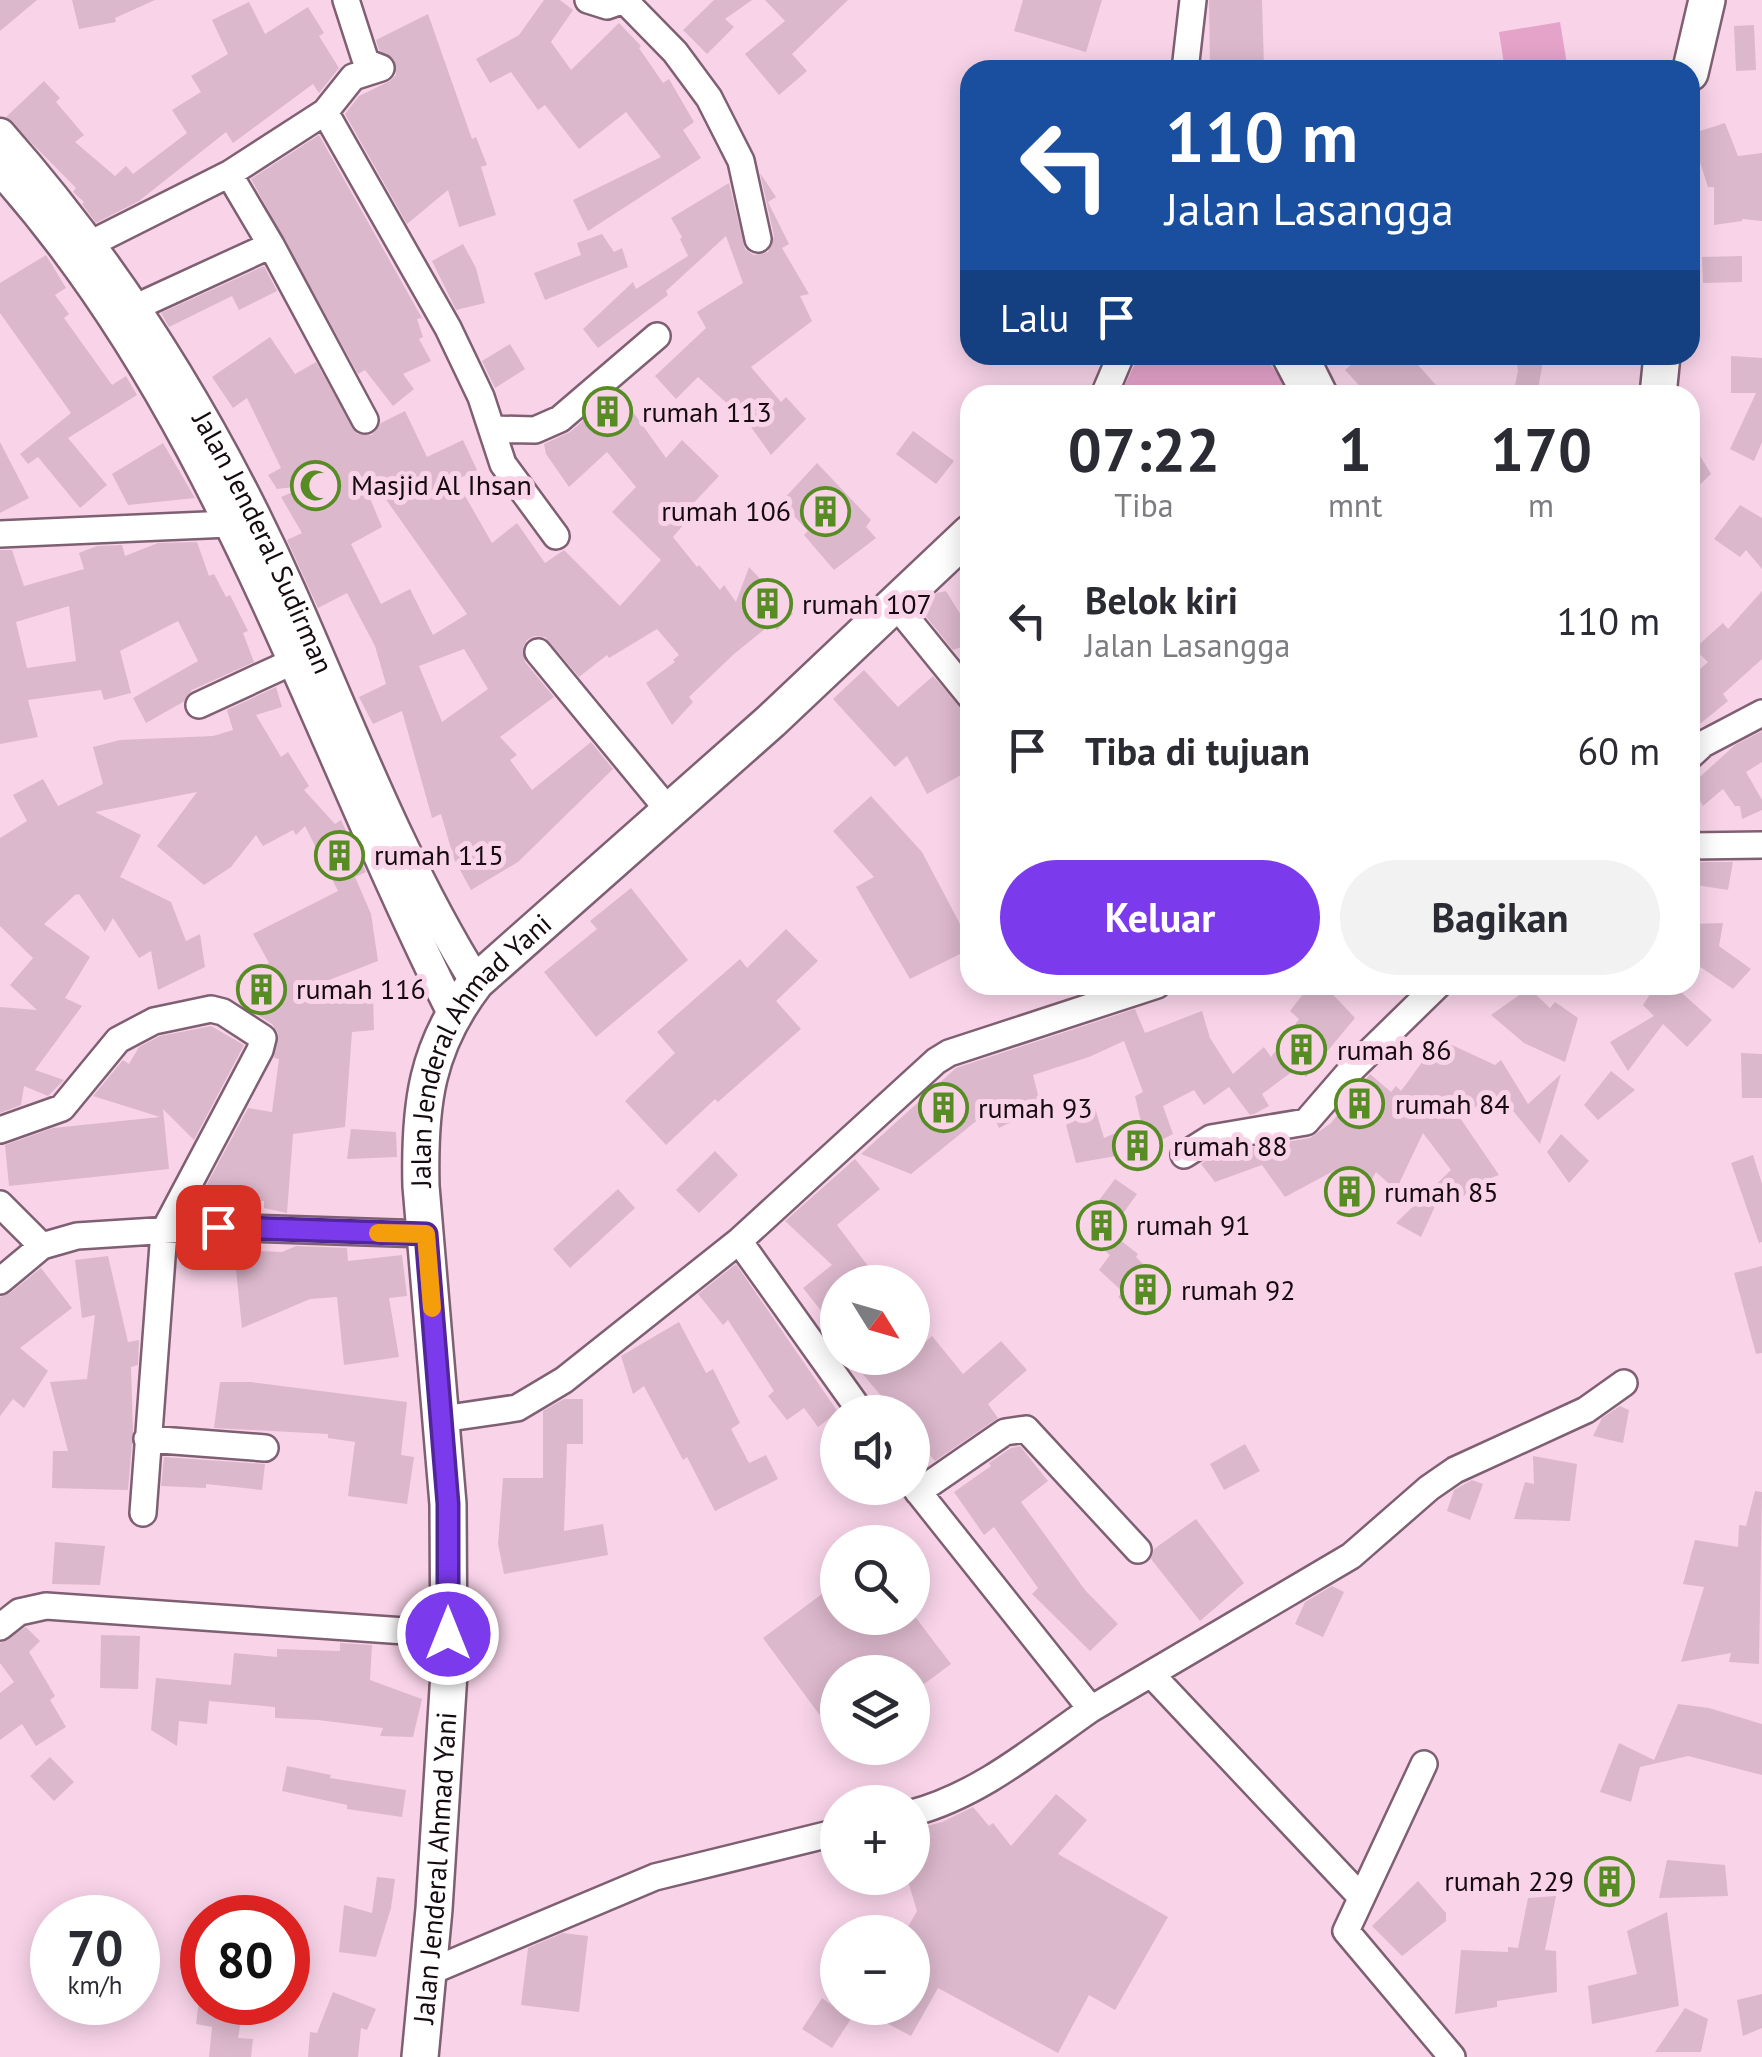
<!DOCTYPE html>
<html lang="id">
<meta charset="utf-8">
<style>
body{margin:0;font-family:"PT Sans",sans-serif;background:#f2f2f3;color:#2b2b33;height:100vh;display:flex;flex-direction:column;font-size:38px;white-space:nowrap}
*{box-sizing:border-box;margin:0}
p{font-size:32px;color:#7c7c81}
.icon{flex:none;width:55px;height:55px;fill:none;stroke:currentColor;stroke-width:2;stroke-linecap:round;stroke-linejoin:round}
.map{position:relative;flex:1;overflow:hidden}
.panel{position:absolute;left:960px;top:385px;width:740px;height:610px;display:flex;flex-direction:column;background:#fff;border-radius:30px;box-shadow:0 5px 25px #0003}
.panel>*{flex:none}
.guide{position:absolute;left:960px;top:60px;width:740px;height:305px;border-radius:30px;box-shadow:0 5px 25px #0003;background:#1a4fa0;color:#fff;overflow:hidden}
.needle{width:65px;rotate:127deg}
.buttons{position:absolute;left:820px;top:1265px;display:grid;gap:20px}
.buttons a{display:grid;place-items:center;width:110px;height:110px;border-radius:50%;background:#fff;box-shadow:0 5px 25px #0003;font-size:50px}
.speed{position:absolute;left:30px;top:1895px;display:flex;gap:20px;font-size:50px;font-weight:700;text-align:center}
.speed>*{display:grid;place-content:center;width:130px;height:130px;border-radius:50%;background:#fff;box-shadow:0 5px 25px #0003;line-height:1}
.speed small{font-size:25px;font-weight:400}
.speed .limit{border:15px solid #d22;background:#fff;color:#111}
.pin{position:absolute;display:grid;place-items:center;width:85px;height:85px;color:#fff;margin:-42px;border-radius:20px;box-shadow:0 5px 15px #0006}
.me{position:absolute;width:110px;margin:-55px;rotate:0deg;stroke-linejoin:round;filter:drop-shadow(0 0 8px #0008)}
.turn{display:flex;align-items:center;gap:35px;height:210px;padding:0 40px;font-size:45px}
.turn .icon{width:130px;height:130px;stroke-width:2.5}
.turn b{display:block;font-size:70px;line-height:85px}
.then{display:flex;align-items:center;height:95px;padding:0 40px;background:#0003;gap:20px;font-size:38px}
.eta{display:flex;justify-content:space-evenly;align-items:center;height:170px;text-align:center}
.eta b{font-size:60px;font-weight:700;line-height:70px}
.button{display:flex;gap:20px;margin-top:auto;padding:20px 40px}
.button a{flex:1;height:115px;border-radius:60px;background:#7c3aed;color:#fff;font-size:40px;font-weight:700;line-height:115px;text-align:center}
.button a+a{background:#f2f2f3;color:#2b2b33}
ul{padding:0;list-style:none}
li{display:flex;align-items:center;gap:30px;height:130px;padding:0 40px}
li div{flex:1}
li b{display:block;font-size:38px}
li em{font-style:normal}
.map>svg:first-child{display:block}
.park{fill:#e5a3ca}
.building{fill:#dcb8cc;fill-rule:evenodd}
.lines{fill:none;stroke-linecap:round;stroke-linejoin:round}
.minor-casing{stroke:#7f5f72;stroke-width:30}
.major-casing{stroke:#7f5f72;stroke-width:35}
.highway-casing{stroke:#7f5f72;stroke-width:40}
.minor{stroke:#fff;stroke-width:25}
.major{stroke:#fff;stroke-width:30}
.highway{stroke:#fff;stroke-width:35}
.route-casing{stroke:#51269a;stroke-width:25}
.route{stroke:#7c3aed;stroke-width:18}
.slow{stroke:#f59e0b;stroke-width:18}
.labels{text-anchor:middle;stroke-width:10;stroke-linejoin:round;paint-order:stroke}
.poi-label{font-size:28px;fill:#160a11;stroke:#f9d4e9;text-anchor:start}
.street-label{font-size:28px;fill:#160a11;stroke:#f9d4e9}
</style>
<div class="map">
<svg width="1762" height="2057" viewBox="0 0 1762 2057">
<rect width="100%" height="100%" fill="#f9d4e9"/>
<path class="park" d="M1560,22l8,48h-63l-6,-38z
M1139,355h125l28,40h-172z"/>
<path class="building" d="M0,0h37l-37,31z
M72,0h83l-40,18 1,4 -37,7z
M544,0h16l13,10 -22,32 20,28 48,-47 22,23 -2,2 24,35 6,-4 25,43 -11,8 18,28 -113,73 -15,-31 88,-43 -35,-45 -47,37 -34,-44 -7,5 -27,-38 -21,11 -14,-24 43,-24z
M714,0h38l-27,19 9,8 -27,27 -24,-24z
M765,0h83l-56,54 15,17 -28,24 -34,-41 40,-33z
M1023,0h79l-16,52 -72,-21z
M1209,0h53l2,66 -54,1z
M249,2l16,32 43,-27 16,26 -5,3 20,32 -20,25 -6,-9 -80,59 -7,-11 -87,69 -43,22 -14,-19 2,-2 -11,-10 3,-4 -70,-71 38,-36 16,17 -4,4 28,33 -9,7 40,34 11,-10 7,8 54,-41 -15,-23 29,-18 -10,-16 37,-22 -16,-34z
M428,14l44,125 4,-2 11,28 -6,2 15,48 -37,12 -11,-37 -41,34 -62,-110 14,-18 31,-15 6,-6 -2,-16 -15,-9 -3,-10z
M1754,25l2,45 -20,1 -2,-45z
M1725,123l13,33 24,-3v68l-20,-2v2l-28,4v-38h-6l-17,-53z
M319,135l103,183 -5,1 6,18 -4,2 12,22 -28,13 11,15 -21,17 -28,-36 -7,4 -107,-195z
M760,173l16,24 -8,5 21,42 -7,4 27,46 -9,2 12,25 -61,46 30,35 5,-5 20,22 -35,36 -37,-52 -3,4 -33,-30 -22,22 -21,-23 51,-48 -9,-16 46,-29 -17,-47 -60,55 2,4 -70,53 -15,-19 50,-47 3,7 52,-33 -8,-17 2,-2 -11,-19 58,-35 16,66 9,6 14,-3 6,-16z
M602,234l12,18 8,-4 6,19 -83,33 -11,-27 47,-18 -4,-12z
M463,244l13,24 9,35 -29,7 -24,-49z
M46,255l20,33 -11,7 14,19 -5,4 48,67 14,-9 11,19 -69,43 39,47 -27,23 -42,-51 -10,7 -8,-10 51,-41 -71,-100v-30z
M1742,256v26l-39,1 -1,-26z
M264,266l13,25 -38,19 -7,-14 -63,31 -8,-14z
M270,337l25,37 21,-12 41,72 15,1 9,-12 24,-12 22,46 36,-17 14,30 -21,10 36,63 25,-20 28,40 19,-13 56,56 41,-46 -49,-48 24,-25 -29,-35 -38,35 -23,-33 -2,-10 26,-12 48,-41 48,67 16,-18 37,36 -32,34 5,5 -19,22 24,30 2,-2 21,25 4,-5 12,17 13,-35 44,47 -16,16 -6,-6 -37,30 -45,43 4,5 -21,23 -26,-42 29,-21 -2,-2 6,-5 -22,-26 -48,29 -2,-3 -28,22 -34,-40 -11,-1 -7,4 -4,7 2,15 29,35 -54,40 17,18 -7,5 22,30 59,-48 22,27 -95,93 -47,28 -17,-31 -13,-45 -9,4 -30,-107 -29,13 -14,-27 27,-13 -11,-38 -28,-53 -29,15 -31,-68 15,-7 -21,-36 14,-6 -1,-4 -17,2 -9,-14 13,-7 -34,-70 -14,10 -21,-31zM375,484l92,130 -34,21 -23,-46 -29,15 -30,-60 31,-17 -16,-38zM464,649l24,40 -46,33 -23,-56z
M510,344l15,25 -30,19 -13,-27z
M1362,355h47l36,40h-77l-23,-25z
M1516,355h28l-7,40h-24l5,-24z
M1731,356l31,2v84l-8,19 -24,-12 26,-56h-25z
M913,431l41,30 -18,23 -40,-30z
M1690,439l21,35 -21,20z
M0,442l29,56 -29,15z
M163,443l32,55 -67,7 -16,-31z
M817,463l54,57 -5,7 10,11 -42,32 -30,-35 4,-4 -27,-29z
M1740,505l22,13v51l-16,-19 -6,7 -26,-18z
M197,542l12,34 5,-2 12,23 4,-2 18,36 -5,2 11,29 -62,28 -9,12 -37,21 -13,-25 65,-37 -20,-40 -58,30 11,42 -27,7 -3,-10 -73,10 10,37 -38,7v-194h12l12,36 60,-17 -5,-16 18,-7 25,-1 3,11 33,-13zM69,606l7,55 -49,7 -11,-46z
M946,591l24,39v14l-17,6 -33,-41 17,-16z
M1762,591v68l-39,35 5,7 -38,31v-54l18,-16 -14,-13 29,-26 5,6z
M864,670l34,37 35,-31 37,41v53l-43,24 -20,-38 -12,11 -62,-68z
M276,687l6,20 -26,8 25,42 7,-5 21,34 -5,4 31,34 6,-4 25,52 -11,5 16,37 7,47 -67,26 62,6 1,37 -22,2 -7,95 -52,7 -6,79 -23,-5v-7l-64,-4 48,-89 24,4 7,-53 -5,-1 4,-25 -6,-9 -25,-16 -12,-27 34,-18 -16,-29 85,-43 -33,-65 -9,9 -3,-5 -30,16 -7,-11 -25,32 -27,18 -47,-39 40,-54 -102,20 46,23 -21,42 51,25 15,39 14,-7 5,33 -47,23 -7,-39 -12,7 -26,-40 -8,14 -26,-38 -4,1 -31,29 46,33 -25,41 17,8 -47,64 29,10 -16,16 -24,-10 -3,19 -21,8v-106l37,3 -27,-25 23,-27 -33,-32v-88l27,-17 -14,-26 30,-16 15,27 45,-22 -10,-37 27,-7 93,-4 20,-6 -6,-20z
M1762,731v31l-16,10 16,28v10l-20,9 -2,-13h-5l-12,-17 -20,17 -12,-21 44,-40z
M871,796l51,56 48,91v6l-60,30 -54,-92 18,-10 -41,-46z
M1696,862h37l-5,28 -32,-5z
M631,888l57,72 -92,77 -52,-65 53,-43 -7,-8z
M1723,923l-4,23 32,23 -18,20 -43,-29v-36z
M786,929l32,32 -42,40 25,28 -83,73 -3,-3 -49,46 -41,-44 50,-48 -18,-21 83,-73 7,9z
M1310,985h14l31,33 -49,59 -10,-8 -34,25 7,12 -15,8 -4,1 -21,-28 -25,18 -10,-15 -31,16 10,28 -34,18 -63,11 -10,-38 29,-17 9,30 37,-16 -6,-26 8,-4 -19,-51 -35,16 -56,18 8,32 -42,21 -8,-19 -80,65 -50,-20 95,-86 179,-59 10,24 57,-22 8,27 23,36 31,-27 7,10 28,-38 -9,-8z
M1656,985h17l39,35 -25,27 -24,-23 -35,47 -18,-29 44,-26 -11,-11z
M1529,988l21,20 5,-6 23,16 -13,44 -41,-19 -33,-28z
M211,1026l33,19 -50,95 -31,-31 6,60 -160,17 -4,-41 48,-17 107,-11 -67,-21 30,-36 6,4 10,-17 21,-11z
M1439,1039l56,26 6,-5 27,44 33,-30 -21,70 -39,-48 -43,19 41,60 -22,8 -16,16 -14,-19 -26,57 -25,-14 55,-53 -28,-37 -27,57 -20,-18 -22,42 -26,-7 11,-39 -54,29 -23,-32 -47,17 -14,-18 16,-11 93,-15 21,-15 39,-49 21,18 5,-6 5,5z
M1741,1053l21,1v44h-20z
M1611,1071l24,19 -37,30 -14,-15z
M351,1129l45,3 1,25 -50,2z
M1561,1134l28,27 -20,22 -22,-31z
M715,1151l23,24 -39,38 -23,-23z
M1753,1155l9,29v58l-3,1 -28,-80z
M855,1159l25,30 -43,36 43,57h-42v50l-35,-44 29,-23 -47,-44z
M1115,1179l22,15 -18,25 6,4 -10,13 23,18 -2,3 23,23 -24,32 -17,-15 5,-5 -24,-22 11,-15 -32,-27z
M618,1189l17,19 -65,60 -17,-19z
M296,1246l51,2 1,13 54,-6 5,41 -18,2 10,59 -55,8 -7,-68 -27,2 -68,29 -8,-78 48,2z
M108,1256l20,86 11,-2 -1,25 -7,2 2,65 -5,58 -76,-2 1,-37h15l-18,-69 37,-3 8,-64 -13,3 -7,-58z
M736,1264l102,148 -20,15 -14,-19 -17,12 -19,-24 6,-5 -46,-71 -5,5 -25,-31z
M1762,1266v87l-6,1 -22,-81z
M41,1268l31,40 -52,40 28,23 -24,37 -11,-9 -13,17v-119l10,-4z
M912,1321l13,21 7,-6 31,38 38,-33 26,29 -39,34 10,14 -63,43 -23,-27v-22h-17l-46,-54h63z
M679,1322l27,51 7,-4 27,54 -9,6 18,34 17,-8 12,24 -63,32 -28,-54 -4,3 -39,-74 -11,8 -12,-38z
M220,1382h31l156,20 -6,53 13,2 -7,47 -59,-8 7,-54 -27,-4v-4l-114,-6z
M564,1399h19v45h-16l-3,87 39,-7 5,31 -104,19 -6,-30 5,-66h40v-67z
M1620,1406l9,4 -6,33 -30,-7 9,-18z
M1245,1444l15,27 -36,19 -14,-26z
M1020,1446l28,35 -27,21 64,88 33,34 -28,27 -58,-57 6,-6 -44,-61 -10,8 -30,-43 37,-26 -2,-3 22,-15z
M1533,1456l44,8 -7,57 -56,-2 11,-37 9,2z
M164,1457l101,7 -3,26 -56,-6v4l-45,-2z
M1472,1480l11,4 -13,36 -23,-9 7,-21z
M1755,1491l7,1 -3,172 -30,-2 2,-9 -50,9 23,-75 -21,-3 12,-44 43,7 1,-22 7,1z
M1196,1519l48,64 -44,38 -49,-62 3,-10z
M55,1542l50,4 -5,39 -48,-1z
M838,1582v36h78l35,46 -39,29v-21h-74v68l-75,-102z
M1332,1586l12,6 -21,45 -28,-13 10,-22z
M26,1627l14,14 -11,11 26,44 -5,4 16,27 -30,19 -14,-22 -22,16v-47l14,-11 -14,-19v-20z
M101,1635l39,1 -2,53 -38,-1z
M340,1643l32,2 -2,35 52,19 -9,38 -33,-1 3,-8 -65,-8 -43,-2v-11l-66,-6 -2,23 -28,-3 -2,25 -26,-16 5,-52 75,7 3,-32 43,4v-8l63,2z
M1678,1704l31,4 53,16v51l-74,-19 -48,11 -9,35 -31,-10 19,-49 35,17z
M50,1757l24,25 -20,19 -24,-25z
M287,1766l44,9 -1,3 76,12 -4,27 -55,-8v-4l-65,-14z
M1056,1794l31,26 -29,34 110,63 -53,93 -26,-15 -31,58 -120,-65 -27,48 -53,-28 -26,40 -30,-19 20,-31 14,10h76v-76h-7l12,-21 -10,-33h5v-48l30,-8 31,-15 16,19 4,-3 18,23z
M1600,1860l26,3 -11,37 -21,1z
M1667,1860l58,5 3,31 -69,2z
M377,1877l18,2 -4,29 -15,49 -37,-5 5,-47 28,8z
M1418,1881l28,32v8l-44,35 -30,-30z
M1556,1896l-11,54 11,1 1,41 -60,9v6l-42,7 6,-64 47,2v-5l10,1 10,-50z
M1667,1912l12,94 -87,18 -4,-38 49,-12 -10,-43z
M563,1933l25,3 -9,76 -58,-7 7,-57z
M333,1992l43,17 -9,21 -6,-2 -3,29h-50l2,-25 7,1z
M1762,1994v34l-19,8 -6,-36z
M199,2001l44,8 -5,29 15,1 -2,18h-42l3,-30 -16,-3z
M1685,2008l23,11 -7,33h-46z"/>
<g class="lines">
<defs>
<path id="minor" d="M346,0l20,62 15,6
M588,0l19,6 17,-6
M624,0l51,52 34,46 32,63 17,78
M1185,70l8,-70
M325,112l123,216 33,69 22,67 53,72
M90,244l139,-70 96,-62 28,-35 28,-9
M271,245l94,175
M134,308l137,-63 -42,-71
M1284,355l21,40
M1305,355l20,40
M1104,395l17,-40
M492,429l43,1 25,-11 97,-83
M0,534l229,-10 16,-5
M895,604l75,92
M538,652l131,159
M199,705l93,-43
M1690,756l13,-12 59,-31
M1690,846l72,-1
M0,1130l62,-22 56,-68 36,-19 57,-12 12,3 40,26 -3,12 -96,181 -21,282
M1184,1155l27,-17 95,-16 45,-52 87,-85
M0,1204l42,42
M739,1241l122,171
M0,1281l42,-35 35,-10 141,-9 208,7
M442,1419l75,-11 47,-28 175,-139 197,-180 13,-8 208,-68
M147,1439l118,9
M912,1484l179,225 260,-153 78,-68 26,-18 131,-60 38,-27
M918,1492l87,-60 21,-3 112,121
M0,1627l19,-15 27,-6 402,28
M1151,1674l210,223
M1424,1764l-78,167 106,126
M912,1813c68,-18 123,-65 179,-104
M427,1973l228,-96 183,-45"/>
<g id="major">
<path id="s1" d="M0,134c121,137 217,292 291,459 58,131 109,267 185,389"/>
<path d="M0,169c216,240 310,559 453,844"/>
</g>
<g id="highway">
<path d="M1690,73l17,-73"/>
<path d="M1658,395l4,-40"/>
<path id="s2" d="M420,2057l14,-148 15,-236 -1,-169 -27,-318c-2,-81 5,-139 55,-204l295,-261 199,-188"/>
</g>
</defs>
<use href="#minor" class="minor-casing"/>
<use href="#major" class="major-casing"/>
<use href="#highway" class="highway-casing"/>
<use href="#minor" class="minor"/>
<use href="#major" class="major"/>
<use href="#highway" class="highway"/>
</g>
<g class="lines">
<defs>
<path id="route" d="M218,1227l208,7 22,270v130"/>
</defs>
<use href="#route" class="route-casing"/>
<use href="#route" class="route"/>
<path class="slow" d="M378,1233l48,1 6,74"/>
</g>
<defs>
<symbol id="building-ring" viewBox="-11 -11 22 22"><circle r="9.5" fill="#f9d4e9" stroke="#578c25" stroke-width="1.5"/><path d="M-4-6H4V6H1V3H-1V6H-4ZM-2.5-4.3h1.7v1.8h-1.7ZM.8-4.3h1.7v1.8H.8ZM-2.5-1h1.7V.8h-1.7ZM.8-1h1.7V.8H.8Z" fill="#578c25"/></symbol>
<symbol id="mosque-ring" viewBox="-11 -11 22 22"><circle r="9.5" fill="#f9d4e9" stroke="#578c25" stroke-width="1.5"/><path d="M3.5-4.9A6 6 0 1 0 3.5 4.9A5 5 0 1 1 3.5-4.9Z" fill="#578c25"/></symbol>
</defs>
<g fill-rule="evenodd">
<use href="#building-ring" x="580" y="384" width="55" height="55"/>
<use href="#mosque-ring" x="288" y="458" width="55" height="55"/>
<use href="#building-ring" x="798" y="484" width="55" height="55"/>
<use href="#building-ring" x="740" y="576" width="55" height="55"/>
<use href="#building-ring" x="312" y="828" width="55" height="55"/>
<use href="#building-ring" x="234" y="962" width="55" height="55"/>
<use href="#building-ring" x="1274" y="1022" width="55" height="55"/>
<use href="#building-ring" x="1332" y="1076" width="55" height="55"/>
<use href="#building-ring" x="916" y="1080" width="55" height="55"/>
<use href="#building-ring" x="1110" y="1118" width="55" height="55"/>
<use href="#building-ring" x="1322" y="1164" width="55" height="55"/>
<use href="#building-ring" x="1074" y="1198" width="55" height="55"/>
<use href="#building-ring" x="1118" y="1262" width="55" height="55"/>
<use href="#building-ring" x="1582" y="1854" width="55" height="55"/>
</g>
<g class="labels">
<g class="poi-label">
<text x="642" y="422">rumah 113</text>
<text x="351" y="495">Masjid Al Ihsan</text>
<text x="791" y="521" text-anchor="end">rumah 106</text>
<text x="802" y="614">rumah 107</text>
<text x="374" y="865">rumah 115</text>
<text x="296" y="999">rumah 116</text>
<text x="1337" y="1060">rumah 86</text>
<text x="1395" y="1114">rumah 84</text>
<text x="978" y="1118">rumah 93</text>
<text x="1173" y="1156">rumah 88</text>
<text x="1384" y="1202">rumah 85</text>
<text x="1136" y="1235">rumah 91</text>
<text x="1181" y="1300">rumah 92</text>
<text x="1574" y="1891" text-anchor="end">rumah 229</text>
</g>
<g class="street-label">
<text dy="10" stroke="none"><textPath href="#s1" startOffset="488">Jalan Jenderal Sudirman</textPath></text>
<text dy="10" stroke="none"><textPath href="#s2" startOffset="1028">Jalan Jenderal Ahmad Yani</textPath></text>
<text dy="10" stroke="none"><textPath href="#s2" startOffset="190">Jalan Jenderal Ahmad Yani</textPath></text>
</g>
</g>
</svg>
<div class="buttons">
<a><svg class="needle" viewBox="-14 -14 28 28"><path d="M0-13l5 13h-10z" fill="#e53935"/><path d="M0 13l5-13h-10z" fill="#7c7c81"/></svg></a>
<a><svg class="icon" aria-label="sound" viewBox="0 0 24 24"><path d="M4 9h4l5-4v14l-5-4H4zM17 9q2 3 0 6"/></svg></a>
<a><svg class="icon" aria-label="search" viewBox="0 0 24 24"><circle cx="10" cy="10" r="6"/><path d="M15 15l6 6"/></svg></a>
<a><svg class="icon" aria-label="layers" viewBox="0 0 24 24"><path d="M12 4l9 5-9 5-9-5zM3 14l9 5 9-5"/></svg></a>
<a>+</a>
<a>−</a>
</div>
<div class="speed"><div>70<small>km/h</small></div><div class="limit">80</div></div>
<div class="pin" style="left:218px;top:1227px;background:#d93025"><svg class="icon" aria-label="arrive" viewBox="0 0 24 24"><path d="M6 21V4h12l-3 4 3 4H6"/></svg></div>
<svg class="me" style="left:448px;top:1634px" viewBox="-20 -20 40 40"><circle r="17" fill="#7c3aed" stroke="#fff" stroke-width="3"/><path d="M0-11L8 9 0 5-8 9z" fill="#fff"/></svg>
<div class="guide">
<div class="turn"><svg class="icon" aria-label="left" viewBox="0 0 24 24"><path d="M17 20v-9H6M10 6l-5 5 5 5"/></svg><div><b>110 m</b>Jalan Lasangga</div></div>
<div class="then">Lalu<svg class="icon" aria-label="arrive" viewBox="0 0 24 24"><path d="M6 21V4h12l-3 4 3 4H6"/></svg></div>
</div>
<section class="panel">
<div class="eta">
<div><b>07:22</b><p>Tiba</p></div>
<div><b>1</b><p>mnt</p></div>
<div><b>170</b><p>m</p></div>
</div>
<ul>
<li><svg class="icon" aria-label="left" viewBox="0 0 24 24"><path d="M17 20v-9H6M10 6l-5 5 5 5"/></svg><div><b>Belok kiri</b><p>Jalan Lasangga</p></div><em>110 m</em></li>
<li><svg class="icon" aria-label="arrive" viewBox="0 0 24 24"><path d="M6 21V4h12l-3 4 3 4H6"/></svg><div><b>Tiba di tujuan</b></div><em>60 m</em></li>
</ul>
<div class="button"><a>Keluar</a><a>Bagikan</a></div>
</section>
</div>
